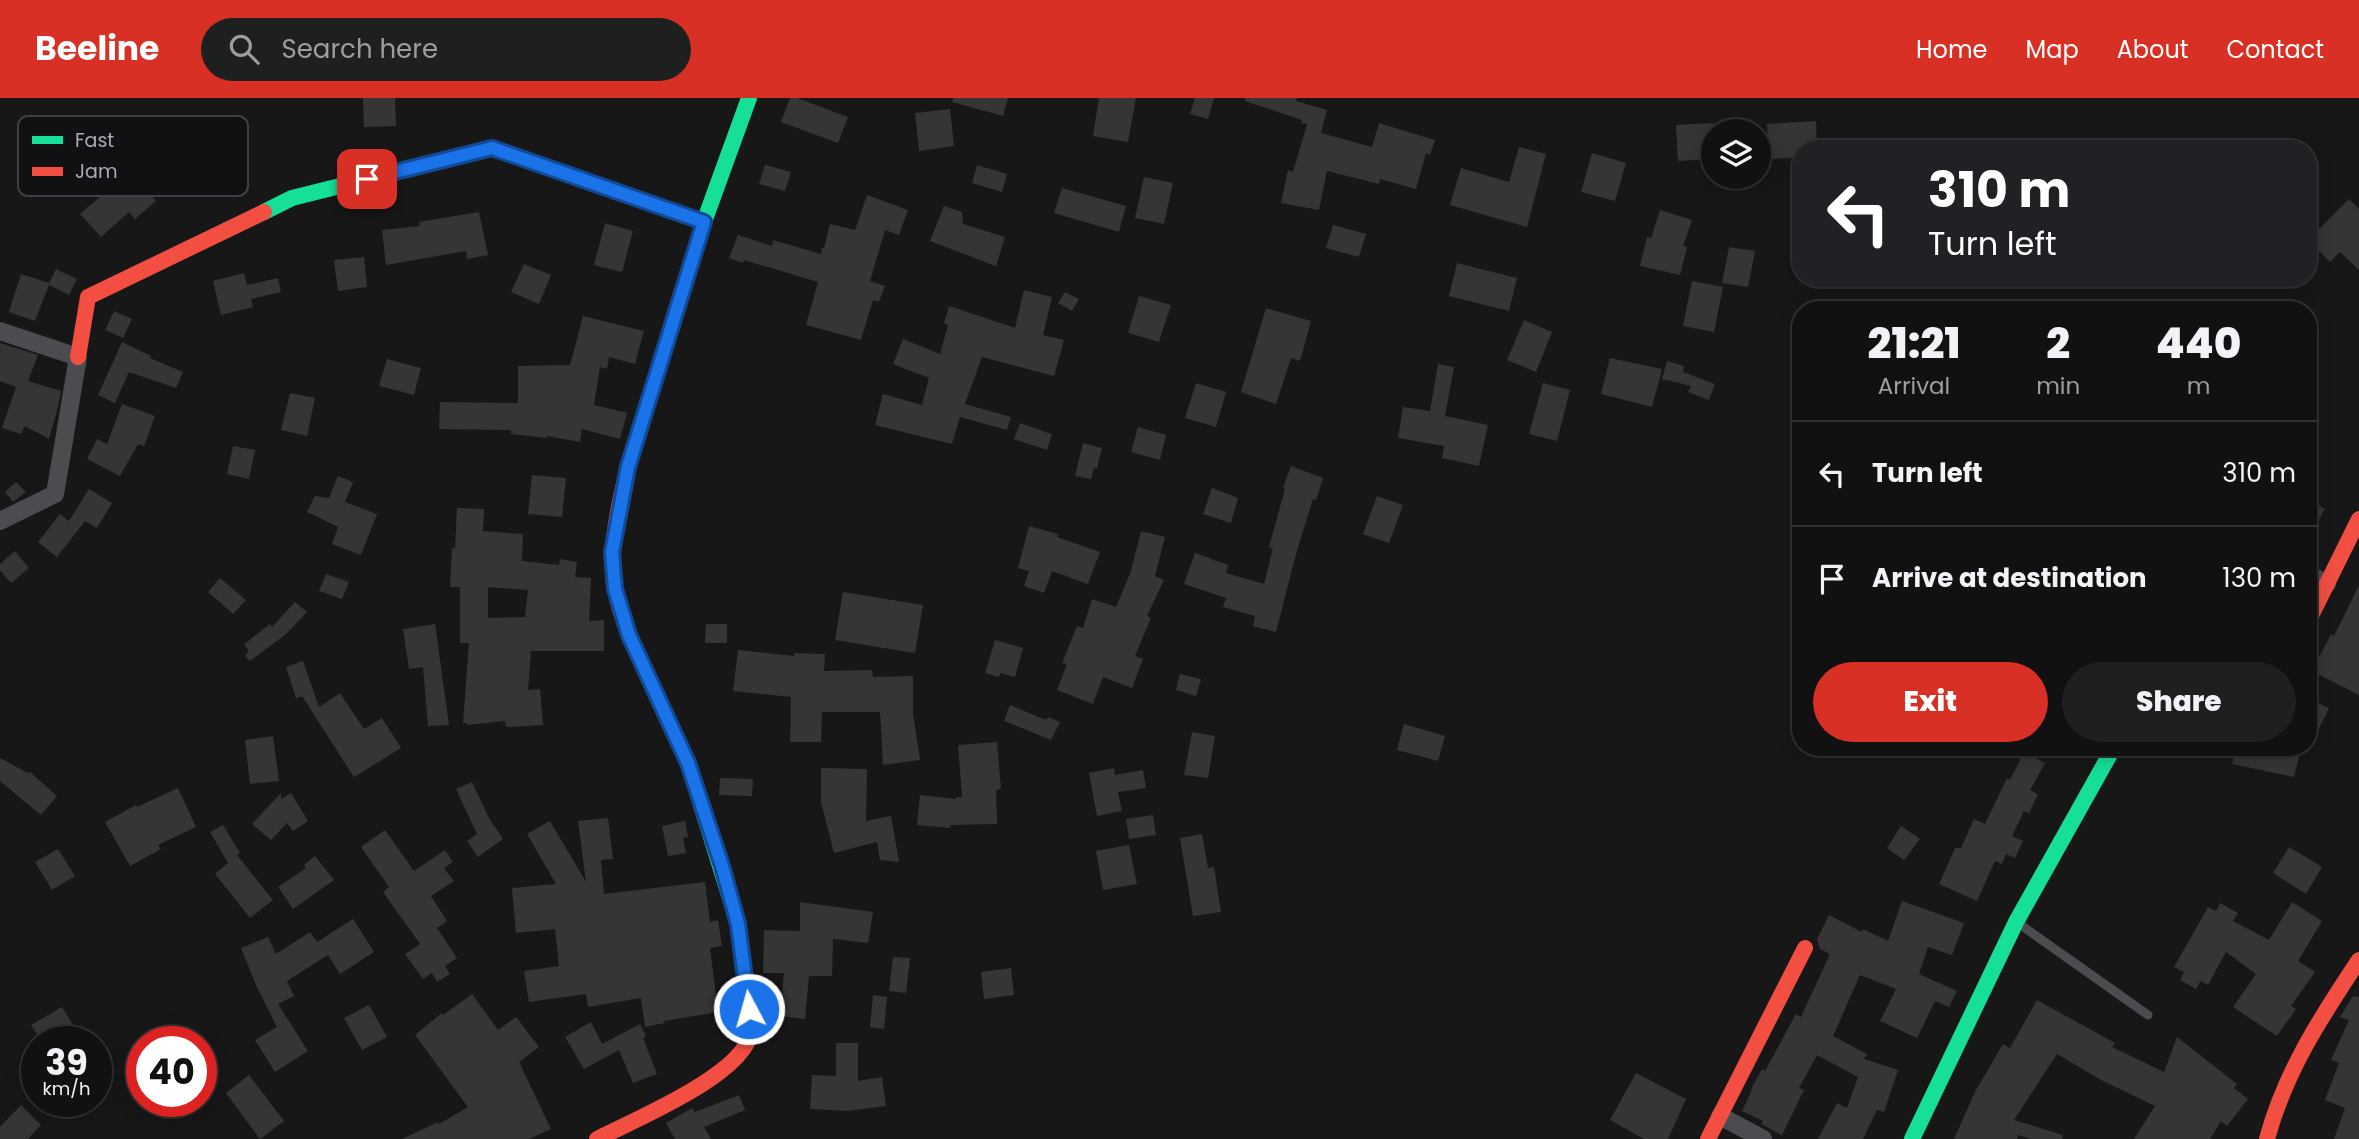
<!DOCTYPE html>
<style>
body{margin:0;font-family:Poppins,sans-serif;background:#1e1f1f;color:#f1f3f6;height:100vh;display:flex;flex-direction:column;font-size:26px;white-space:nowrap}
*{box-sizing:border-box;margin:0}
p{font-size:23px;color:#9c9d9f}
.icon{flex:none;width:38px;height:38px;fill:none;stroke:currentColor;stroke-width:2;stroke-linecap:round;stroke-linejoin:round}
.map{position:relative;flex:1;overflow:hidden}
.details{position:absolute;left:1792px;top:203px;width:525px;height:455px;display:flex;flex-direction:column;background:#111;border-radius:28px;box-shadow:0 4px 18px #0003,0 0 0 2px #303131}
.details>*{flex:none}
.top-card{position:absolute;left:1792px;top:42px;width:525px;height:147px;border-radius:28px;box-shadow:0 4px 18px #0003,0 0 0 2px #303131;background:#202124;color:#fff;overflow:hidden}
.buttons{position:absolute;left:1701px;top:21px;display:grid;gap:14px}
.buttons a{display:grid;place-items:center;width:70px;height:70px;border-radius:50%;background:#111;box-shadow:0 4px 18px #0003,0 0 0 2px #303131;font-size:35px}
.speed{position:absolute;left:21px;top:928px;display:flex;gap:14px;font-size:35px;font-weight:700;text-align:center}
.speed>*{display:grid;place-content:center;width:91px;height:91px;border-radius:50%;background:#111;box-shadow:0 4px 18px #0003,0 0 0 2px #303131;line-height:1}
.speed small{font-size:18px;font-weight:400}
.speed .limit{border:10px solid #d22;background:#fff;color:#111}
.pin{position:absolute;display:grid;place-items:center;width:60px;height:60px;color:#fff;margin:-30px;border-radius:14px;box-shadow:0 4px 10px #0006}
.me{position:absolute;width:77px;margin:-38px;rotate:354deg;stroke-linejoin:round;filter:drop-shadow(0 0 5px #0008)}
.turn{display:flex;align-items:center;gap:24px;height:147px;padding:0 21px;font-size:32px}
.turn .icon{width:91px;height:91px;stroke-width:2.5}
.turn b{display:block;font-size:49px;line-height:60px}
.eta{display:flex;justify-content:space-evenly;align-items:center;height:119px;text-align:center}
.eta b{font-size:42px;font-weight:800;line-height:49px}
.button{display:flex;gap:14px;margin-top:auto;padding:14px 21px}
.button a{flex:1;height:80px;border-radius:42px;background:#d93025;color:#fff;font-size:28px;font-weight:800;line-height:80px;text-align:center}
.button a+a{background:#1e1f1f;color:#f1f3f6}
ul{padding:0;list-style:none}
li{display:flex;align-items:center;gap:21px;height:105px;padding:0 21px;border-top:2px solid #303131}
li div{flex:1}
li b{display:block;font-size:26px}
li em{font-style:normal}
header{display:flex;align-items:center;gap:42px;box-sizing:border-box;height:98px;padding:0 35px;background:#d93025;color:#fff}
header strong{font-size:33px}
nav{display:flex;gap:38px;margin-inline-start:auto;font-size:24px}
.search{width:490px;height:63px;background:#1e1f1f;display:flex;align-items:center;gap:18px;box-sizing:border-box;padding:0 24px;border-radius:38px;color:#9c9d9f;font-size:26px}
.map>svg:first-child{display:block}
.building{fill:#353536;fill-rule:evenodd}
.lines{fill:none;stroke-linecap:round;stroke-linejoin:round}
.lane{stroke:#4b4c50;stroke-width:9}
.street{stroke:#4b4c50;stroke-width:18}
.fast{stroke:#16e098;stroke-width:16}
.jam{stroke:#f24e42;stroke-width:16}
.route-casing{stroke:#114b97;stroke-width:18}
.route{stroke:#1a73e8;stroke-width:12}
.key{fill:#111113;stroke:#3e4045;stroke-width:2}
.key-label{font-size:19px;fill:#a8adb8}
</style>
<header>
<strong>Beeline</strong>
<div class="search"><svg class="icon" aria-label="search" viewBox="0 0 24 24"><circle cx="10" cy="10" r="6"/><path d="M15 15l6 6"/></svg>Search here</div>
<nav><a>Home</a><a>Map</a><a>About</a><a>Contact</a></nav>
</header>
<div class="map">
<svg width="2359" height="1041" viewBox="0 0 2359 1041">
<rect width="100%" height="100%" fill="#171717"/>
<path class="building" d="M363,0h32l1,28 -32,1z
M790,0h7l51,19 -10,26 -57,-21z
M953,0h55l-5,18 -51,-14z
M1099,0h37l-8,44 -35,-6z
M1195,0h19l-6,21 -18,-5z
M1245,0h52l-1,3 31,9 -6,23 51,14 7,-24 56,17 -5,15 -4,-2 -10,36 -36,-10 -1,5 -52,-13 -8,39 -38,-7 7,-33 5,2 14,-48 -6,-1 1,-3 -57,-19z
M950,11l4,37 -35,5 -4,-38z
M1816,23l1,28h-16v8l-32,2 -2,-35z
M1713,25v36l-35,2 -2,-36z
M1519,49l27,7 -19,73 -77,-22 11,-37 48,14z
M1592,55l34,10 -11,38 -34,-9z
M765,67l26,7 -6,19 -26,-7z
M977,67l30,9 -5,18 -30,-9z
M130,73l26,30 -21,18 -6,-7 -28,25 -21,-23z
M1144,79l29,6 -9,41 -29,-6z
M1062,90l64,18 -7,26 -65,-19z
M867,97l41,15 -9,25 -14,-5 -15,51 15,5 -6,16 -6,-2 -12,40 -55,-15 12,-43 -74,-22 -1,3 -14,-5 9,-23 34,11 1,-6 48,14 1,-6h2l6,-24 25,6z
M2349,101l10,10v61l-19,-18 -10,10 -22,-22z
M944,108l18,6 1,12 42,13 -9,29 -66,-25z
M1660,112l32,10 -9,26 4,1 -7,28 -40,-9 7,-29 4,1z
M479,114l9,43 -21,4 -1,-8 -80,14 -4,-35 38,-4 -1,-4z
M605,125l28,8 -11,41 -28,-7z
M1333,127l33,9 -7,23 -33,-9z
M1729,149l26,4 -7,36 -26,-4z
M364,159l3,30 -29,4 -4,-31z
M1457,165l60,15 -8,33 -60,-15z
M524,166l27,11 -12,29 -28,-12z
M56,171l21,10 -8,16 -20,-10 -14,36 -26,-9 12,-38 28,9z
M244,175l3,12 31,-7 3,14 -30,7 2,8 -32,8 -8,-34z
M1692,183l31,6 -9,45 -31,-6z
M1024,192l28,7 -9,38 21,5 -10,36 -72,-19 -17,47 46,13 -4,13 -47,-13 -8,27 -77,-19 8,-31 39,11 7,-27 -36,-14 10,-25 37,15 8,-29 -4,-2 5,-17 66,22z
M1065,194l14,7 -7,12 -14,-8z
M1139,198l32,9 -12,37 -31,-9z
M1266,210l45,13 -11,40 -9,-3 -15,46 -35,-12z
M114,213l18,8 -9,19 -18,-8z
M583,218l61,15 -9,33 -26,-7 -2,12 -7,-2 -6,38 33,8 -7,26 -38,-10 -2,13 -33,-6v2l-36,-4v-4l-72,-1 1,-27 78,1v-37l52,-1z
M1524,222l28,12 -16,40 -29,-12z
M122,244l29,14 -1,2 33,14 -7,16 -47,-16 -14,31 -17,-8z
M0,245l38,12 -10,26 33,10 -4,20 -8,28 -24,-13 -4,8 -19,-6 14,-41 -16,-6z
M1610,260l52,11 -10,38 -51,-13z
M387,261l34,9 -7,27 -35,-9z
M1667,263l17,5 -1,6 32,12 -6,16 -21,-8 3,-6 -29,-7z
M1438,266l16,3 -9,49 43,9 -9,41 -37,-8 2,-12 -46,-8 5,-31 27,4z
M1196,285l30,9 -10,35 -31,-9z
M1543,285l27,7 -13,51 -28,-7z
M290,295l25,5 -8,38 -26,-6z
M122,306l33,12 -11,30 -6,-2 -18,32 -33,-17 10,-20 10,5z
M1020,325l32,11 -5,16 -33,-11z
M1138,329l28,8 -6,25 -29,-8z
M1083,345l19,5 -5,20h-3l-3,11 -16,-3z
M233,348l22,4 -6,29 -22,-5z
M1291,368l32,12 -7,22 -3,-1 -17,55 -20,78 -23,-6 2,-10 -32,-9 3,-9 -42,-14 11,-31 33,12 -2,8 38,11 9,-36 -4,-1 16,-58 -2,-1z
M532,377l34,3 -4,39 -34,-3z
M338,378l15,6 -8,20 32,12 -16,41 -29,-11 6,-17 -31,-15 8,-16 14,2z
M16,384l10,10 -13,10 -8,-10z
M1212,390l26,10 -7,25 -28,-9z
M89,391l23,14 -15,25 -12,-7 -28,36 -19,-15 22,-28 9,7z
M1377,398l26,9 -14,38 -26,-9z
M2308,401l17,10 -17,29z
M457,410l27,1 -1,22 40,3 -1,27 37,4 1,-6 17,3 -2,15 16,1 -2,43 15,-1v31h-73l-3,39 12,-1 3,36 -37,2 -1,-6 -38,4v-2h-4l6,-80h-9v-56h-10l2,-39h3zM488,489l40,3 -3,27 -37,1z
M1029,428l29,8 -1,3 43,15 -12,32 -36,-13 -8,22 -20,-7 5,-15 -11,-3z
M1141,433l24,6 -10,39 9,4 -17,36 4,2 -16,38 8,3 -11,29 -29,-11 -10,27 -36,-14 10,-26 -5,-1 15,-37 6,2 9,-29 24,8 15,-36z
M15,453l14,17 -18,15 -11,-13v-6z
M326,476l23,8 -7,17 -23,-8z
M220,480l26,22 -13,14 -25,-22z
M2359,487v110l-47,-24 19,-37 3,2z
M843,494l80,13 -8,48 -80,-13z
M295,504l12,10 -21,22 -36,27 -5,-5 4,-5 -5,-7 26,-20 2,3z
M435,526l14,101 -21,1 -5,-59 -14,2 -6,-40z
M706,526h21v19h-22z
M995,542l28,8 -8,29 -15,-4 -1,4 -14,-4z
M738,552l56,6v-3l31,1 -1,17 48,-1 1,7 40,-1v37l7,47 -37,5 -3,-53h-58l-1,30h-31l1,-45 -58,-6z
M303,563l16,46 21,-14 24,36 18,-11 19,30 -47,29 -52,-81 -6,2 -10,-31z
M1180,576l21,5 -5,17 -20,-6z
M2308,600l21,10 -21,43z
M1010,607l36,15 2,-3 12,5 -9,18 -47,-19z
M1404,626l41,12 -7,25 -41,-11z
M1192,634l23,4 -7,42 -24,-3z
M273,638l6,45 -29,3 -5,-44z
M997,644l4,47 -5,1 1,34 -47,1v3l-33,-3 3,-30 36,4v-2h6l-4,-52z
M2236,649h42l22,5 -6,25 -62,-13z
M2024,654l21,11 -15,27 8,4 -9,19 -5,-2 -12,25 11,5 -8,17 -9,-4 -4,10 -7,-3 -18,40 -38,-17 16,-36h6l13,-29 11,5 22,-46 3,2z
M0,660l28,15 2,-1 27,24 -16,19 -41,-34z
M821,670l46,1 -1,52 25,-5 8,46 -19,-2 -3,-18 -43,11 -13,-51z
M1114,670l1,7 28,-5 3,18 -28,4 4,19 -25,5 -8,-43z
M720,680l33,1 -1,17 -33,-1z
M472,684l17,36 14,21 -25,18 -11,-16 10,-7 -21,-45z
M178,690l18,39 -38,18 3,4 -31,17 -25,-44 31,-17 1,2z
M281,695v6l10,-6 17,28 -15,10 -6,-8 -16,17 -19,-16z
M1153,717l3,20 -27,4 -3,-20z
M608,720l5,41 -12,1 3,34 101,-12 5,40 8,-2 4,26 -12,2 8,64 -54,9 1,2 -20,4 -4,-29 -53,9 -2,-13 -57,8 -5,-31 35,-5 -4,-37 -39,4 -4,-45 44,-4 -29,-50 23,-13 36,61 -8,-61z
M685,723l3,16 -5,1 3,15 -18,3 -6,-30z
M223,727l17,28 -3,2 36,45 -23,18 -35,-44 13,-11 -18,-31z
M1901,728l19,13 -16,21 -17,-12z
M385,732l29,41 31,-21 8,12 -9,6 10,13 -23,15 16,25 -10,7 20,30 -12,8 5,8 -13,8 -5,-9 -9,6 -18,-25 15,-10 -37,-52 6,-5 -28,-40z
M1202,736l6,34 6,-1 7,45 -28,4 -13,-78z
M1129,747l8,39 -34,6 -7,-39z
M2289,749l33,20 -16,27 -33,-21z
M58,751l17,27 -23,14 -17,-28z
M315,758l19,24 -41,29 -15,-22 28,-19 -2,-3z
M1902,803l62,22 -12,32 -24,-8 -9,27 38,17 -8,16 -14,-6 -18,37 -37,-17 16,-32 -36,-14 -27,61 34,18 -3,5 34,11 -14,42 -7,-2 -14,29h-45l19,-36 10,5 11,-31 -41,-22 -18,33 5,2 -22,45 -21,-11 2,-3 -21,-10 10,-21 -1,-1 11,-20 3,2 31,-57 5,3 29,-63 -10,-5 -3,-10 12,-24 33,17 1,-3 25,12z
M800,804l73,10 -5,31 -35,-4 -1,37h-23l-4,43 -25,-3 4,-43h-21l1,-43 36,1z
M2292,804l30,19 -24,40 17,11 -24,34 5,3 -19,27 -44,-29 23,-33 -30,-22 -18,33 -7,-4 -5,8 -16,-9 4,-8 -10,-5 34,-60 8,4 4,-8 18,10 -5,8 36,19z
M353,821l21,33 -34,22 -12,-19 -41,26 7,15 -16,8 30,47 -33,21 -20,-32 22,-13 -21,-42 -15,-37 27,-11 8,17 34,-22 7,10z
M893,859l17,1 -4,35 -17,-2z
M1011,870l3,27 -30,4 -3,-27z
M472,896l26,36 18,-13 23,30 -20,15 32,67 -22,10h-127l36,-17 1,2 29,-17 -53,-72 27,-22 1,2z
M873,897l14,2 -3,32 -14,-2z
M2353,898l6,1v142h-25l11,-31 -20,-8 14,-37 -8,-3 18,-40 -9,-3z
M2037,902l78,43 -3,4 52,25 13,-35 60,47 -3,4 14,11 -21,27 -6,-5 -11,18h-76l21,-33 -54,-26 -44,-26 -43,66 49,15 -1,4h-31l-13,-4 -1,4h-63l22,-49 27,-46 7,4z
M369,907l18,32 -25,13 -18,-32z
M62,909l17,28 -10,6h-28l-10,-16z
M591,924l11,22 38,-20 6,12 -3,2 14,36 -24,9 -14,-33 -35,19 -19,-32z
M836,945h22v38l24,-4 4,29 -39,5 -37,-2 2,-34 24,1z
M1636,975l50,26 -18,40h-24l-34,-19z
M249,977l35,46 -24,18 -34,-46z
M739,997l6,15 -41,17 7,12h-36l-9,-16 26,-15 3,4z
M21,1007l20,20 -13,14h-28v-12z"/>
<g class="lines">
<path class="lane" d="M2018,825l130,92"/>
<path class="street" d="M0,233l78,26 -23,137 -55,27
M2308,476l19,10
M1720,1018l43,23"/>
<path class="fast" d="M264,114l28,-14 200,-50 212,74
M641,327l63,-203 45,-124
M650,582l38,83 50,161 8,64
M1912,1041l104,-217 98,-175"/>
<path class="jam" d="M78,259l10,-60 176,-85
M641,327c-15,47 -35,116 -26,164 6,32 21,62 35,91
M2308,524l51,-103
M597,1041c37,-19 147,-64 154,-107 2,-11 -4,-32 -5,-44
M1708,1041l97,-191
M2267,1041c18,-67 54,-122 92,-179"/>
</g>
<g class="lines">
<defs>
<path id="route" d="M367,81l125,-31 212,74 -76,245 -16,85 3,37 14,46 59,128 34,103 16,58 11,85"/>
</defs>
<use href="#route" class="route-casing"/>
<use href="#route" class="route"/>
</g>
<rect x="18" y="18" width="230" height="80" rx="10" class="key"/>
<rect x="32" y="38" width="31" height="8" fill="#16e098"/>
<rect x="32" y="69" width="31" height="9" fill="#f24e42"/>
<g class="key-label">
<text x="75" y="49">Fast</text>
<text x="75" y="80">Jam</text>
</g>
</svg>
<div class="buttons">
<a><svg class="icon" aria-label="layers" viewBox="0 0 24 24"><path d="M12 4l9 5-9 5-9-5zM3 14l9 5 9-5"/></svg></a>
</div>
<div class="speed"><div>39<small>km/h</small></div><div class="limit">40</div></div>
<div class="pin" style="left:367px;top:81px;background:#d93025"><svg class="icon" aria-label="arrive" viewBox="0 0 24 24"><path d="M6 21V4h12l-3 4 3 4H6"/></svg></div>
<svg class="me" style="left:749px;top:911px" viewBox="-20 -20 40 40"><circle r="17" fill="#1a73e8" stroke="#fff" stroke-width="3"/><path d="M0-11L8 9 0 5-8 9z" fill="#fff"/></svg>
<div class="top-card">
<div class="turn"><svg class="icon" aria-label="left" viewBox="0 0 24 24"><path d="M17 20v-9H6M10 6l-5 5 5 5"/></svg><div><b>310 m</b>Turn left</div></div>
</div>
<section class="details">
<div class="eta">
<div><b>21:21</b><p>Arrival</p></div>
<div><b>2</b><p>min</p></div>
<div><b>440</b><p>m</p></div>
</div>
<ul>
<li><svg class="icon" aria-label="left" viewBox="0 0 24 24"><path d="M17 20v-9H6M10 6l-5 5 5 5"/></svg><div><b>Turn left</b></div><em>310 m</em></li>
<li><svg class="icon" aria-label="arrive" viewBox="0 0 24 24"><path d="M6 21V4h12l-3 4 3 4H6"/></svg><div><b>Arrive at destination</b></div><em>130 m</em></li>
</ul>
<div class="button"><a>Exit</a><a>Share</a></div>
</section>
</div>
